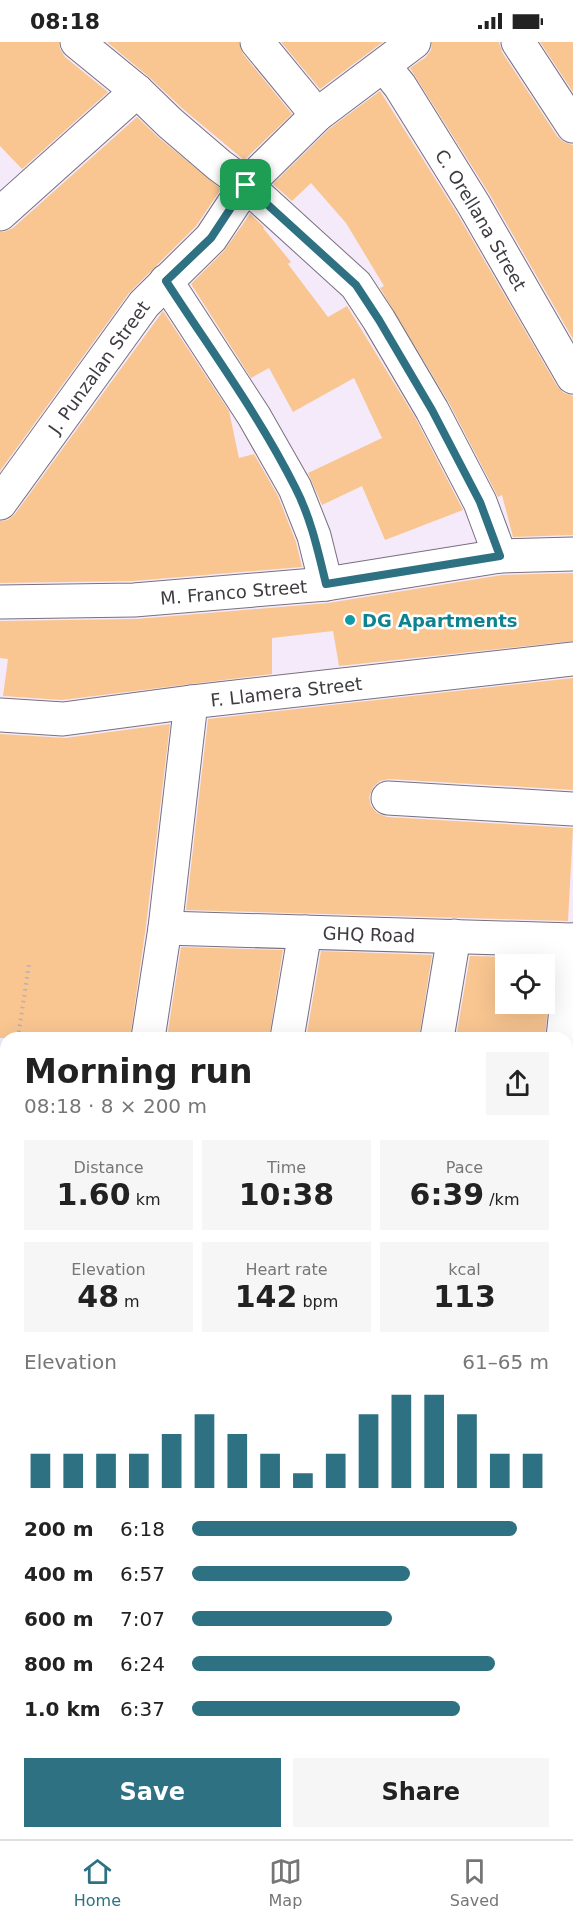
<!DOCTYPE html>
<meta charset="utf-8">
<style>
body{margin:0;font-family:"DejaVu Sans",sans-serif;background:#f6f6f6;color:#222;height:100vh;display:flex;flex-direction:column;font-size:22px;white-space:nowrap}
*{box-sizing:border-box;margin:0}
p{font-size:20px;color:#767676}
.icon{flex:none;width:33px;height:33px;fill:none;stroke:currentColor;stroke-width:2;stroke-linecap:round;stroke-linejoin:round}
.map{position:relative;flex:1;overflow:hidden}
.sheet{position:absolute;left:0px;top:990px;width:573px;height:807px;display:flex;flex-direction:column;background:#fff;border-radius:18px 18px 0 0;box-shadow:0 6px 24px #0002}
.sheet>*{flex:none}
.tools{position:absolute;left:495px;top:912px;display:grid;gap:12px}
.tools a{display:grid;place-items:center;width:60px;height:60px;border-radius:0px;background:#fff;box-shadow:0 6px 24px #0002;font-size:30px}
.pin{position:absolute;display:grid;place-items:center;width:51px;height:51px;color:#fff;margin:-26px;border-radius:12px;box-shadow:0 3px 9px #0006}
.round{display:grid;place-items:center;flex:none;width:63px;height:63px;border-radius:0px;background:#f6f6f6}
.summary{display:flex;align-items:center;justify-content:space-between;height:102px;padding:0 24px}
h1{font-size:33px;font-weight:600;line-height:45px}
.figures{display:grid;grid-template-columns:repeat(3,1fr);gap:9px;height:102px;padding:6px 24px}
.figures div{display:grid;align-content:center;border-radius:0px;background:#f6f6f6;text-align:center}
.figures b{font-size:30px;font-weight:600}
.figures small{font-size:16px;font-weight:400}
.figures p{font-size:16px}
.chart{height:168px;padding:12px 24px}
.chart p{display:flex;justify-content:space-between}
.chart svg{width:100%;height:108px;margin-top:6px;stroke:#2e7182;stroke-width:6}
.action{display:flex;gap:12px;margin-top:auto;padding:12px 24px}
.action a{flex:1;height:69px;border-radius:0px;background:#2e7182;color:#fff;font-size:24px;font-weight:600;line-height:69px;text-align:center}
.action a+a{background:#f6f6f6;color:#222}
ul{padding:0 24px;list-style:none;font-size:20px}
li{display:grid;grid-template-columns:96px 72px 1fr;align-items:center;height:45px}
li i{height:15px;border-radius:8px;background:#2e7182}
.status{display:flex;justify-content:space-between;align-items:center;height:42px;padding:0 30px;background:#fff;direction:ltr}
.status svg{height:16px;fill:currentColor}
.dock{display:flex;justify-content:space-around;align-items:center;height:84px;border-top:2px solid #e0e0e0;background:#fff;font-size:16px;color:#767676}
.dock a{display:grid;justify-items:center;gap:3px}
.dock .selected{color:#2e7182}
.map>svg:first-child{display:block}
.building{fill:#f9c691;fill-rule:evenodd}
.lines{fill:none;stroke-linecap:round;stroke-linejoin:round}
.minor-casing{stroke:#78707e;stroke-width:35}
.tertiary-casing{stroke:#78707e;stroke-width:35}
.path{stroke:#b7afbb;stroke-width:4;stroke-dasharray:1.5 4.5;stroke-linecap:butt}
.minor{stroke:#fff;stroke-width:33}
.tertiary{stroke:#fff;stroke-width:33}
.route-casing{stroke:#fff;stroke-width:12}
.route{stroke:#2e7182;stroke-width:8}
.culture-dot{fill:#0f9aa8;stroke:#fff;stroke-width:2}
.labels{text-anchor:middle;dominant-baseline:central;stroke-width:5;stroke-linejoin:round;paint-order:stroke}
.street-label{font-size:18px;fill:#3f3b41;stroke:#fff}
.culture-label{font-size:18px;font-weight:bold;fill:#0d838f;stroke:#fff;text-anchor:start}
</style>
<div class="status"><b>08:18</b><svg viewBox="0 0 49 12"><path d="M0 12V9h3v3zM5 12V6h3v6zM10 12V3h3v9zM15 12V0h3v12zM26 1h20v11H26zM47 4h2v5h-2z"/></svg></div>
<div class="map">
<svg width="573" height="1797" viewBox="0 0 573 1797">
<rect width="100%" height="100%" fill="#f4eafa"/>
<path class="building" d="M0,0H59L60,7L65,15L108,50L22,127L0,104Z
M107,0H239L243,12L292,72L244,118L183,67L149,35Z
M281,0H383L320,47Z
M432,0H499L502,10L557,94L564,100L573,103V297L490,153L410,26L426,15L431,8Z
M540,0H573V50Z
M380,49L458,173L557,344L564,351L573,354V493L513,495L502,453L498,455L448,359L380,246L384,244L346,181L311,141L292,159L273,142L329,87Z
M137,75L158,95L221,147L196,184L129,251L0,429V190H4L13,186Z
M250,172L264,185L263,186L291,220L288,222L328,275L347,264L416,377L463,468L385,498L362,444L322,463L308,431L382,396L354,336L293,370L269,326L251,336L191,242L224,209Z
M163,269L229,369L239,416L254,412L278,454L296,500L302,525L133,539L0,541V479L8,478L15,472Z
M573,531V599L339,624L333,589L272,596V632L62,658L3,654L8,617L0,616V579L136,577L328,561L502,533Z
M573,636V748L389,737L380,739L373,745L369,755L371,764L377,771L387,775L573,786L568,879L186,868L208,677Z
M170,682L146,884L130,996H0V692L65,696Z
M181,905L283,908L269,996H167Z
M321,909L432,913L419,996H340L307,991Z
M470,914L552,916L545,996H456ZM506,922H544V962H506Z"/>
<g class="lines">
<defs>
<g id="minor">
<path d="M77,0L137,49L170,81L219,123L246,143L356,243L379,278L432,368L480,460L500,514"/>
<path d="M257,0L317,73"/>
<path d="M518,0L573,84"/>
<path id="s1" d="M384,24L400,44L474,163L573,335"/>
<path d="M0,172L137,49"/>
<path d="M166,239L254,374L295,446L314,494L326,542"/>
<path id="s2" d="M0,461L144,262L211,196L246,143L317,73L414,0"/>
<path id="s3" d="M0,560L134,558L326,542L500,514L573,512"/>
<path id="s4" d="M0,673L63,677L191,660L573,617"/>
<path d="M388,756L573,767"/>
<path id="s5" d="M165,886L573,898"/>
<path d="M148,996L165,886L191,660"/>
<path d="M287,996L305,890"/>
<path d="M437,996L454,894"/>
<path d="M563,996L573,898"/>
<path d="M567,1301L573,1302"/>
<path d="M567,1632L573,1633"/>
<path d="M0,1743L6,1713"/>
<path d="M122,1797L123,1791"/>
<path d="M260,1797L262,1791"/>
<path d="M398,1797L399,1791"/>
</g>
<path id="tertiary" d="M0,1428L6,1429
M567,1499L573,1500"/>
</defs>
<use href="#minor" class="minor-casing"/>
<use href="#tertiary" class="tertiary-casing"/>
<path class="path" d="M18,996L29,922
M0,1083L6,1056
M567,1140L573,1141"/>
<use href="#minor" class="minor"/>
<use href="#tertiary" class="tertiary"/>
</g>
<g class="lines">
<defs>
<path id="route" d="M246,143L356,243L379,278L432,368L480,460L500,514L326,542C318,509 311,476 295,445C259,373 210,307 166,239L211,196Z"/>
</defs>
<use href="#route" class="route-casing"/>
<use href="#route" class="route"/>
</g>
<circle class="culture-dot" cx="350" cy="578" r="6"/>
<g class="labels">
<g class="street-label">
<text stroke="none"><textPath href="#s1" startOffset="182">C. Orellana Street</textPath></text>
<text stroke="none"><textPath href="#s2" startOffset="168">J. Punzalan Street</textPath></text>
<text stroke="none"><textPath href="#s3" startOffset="234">M. Franco Street</textPath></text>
<text stroke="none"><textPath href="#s4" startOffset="288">F. Llamera Street</textPath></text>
<text stroke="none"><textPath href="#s5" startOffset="204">GHQ Road</textPath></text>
</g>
<g class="culture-label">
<text x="362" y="578">DG Apartments</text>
</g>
</g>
</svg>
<div class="tools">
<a><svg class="icon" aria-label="locate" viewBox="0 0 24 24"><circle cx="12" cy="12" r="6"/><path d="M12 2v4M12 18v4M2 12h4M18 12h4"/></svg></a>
</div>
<div class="pin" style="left:246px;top:143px;background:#1e9e55"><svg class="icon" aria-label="arrive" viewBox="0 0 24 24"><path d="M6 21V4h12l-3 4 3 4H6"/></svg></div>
<section class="sheet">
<div class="summary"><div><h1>Morning run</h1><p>08:18 · 8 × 200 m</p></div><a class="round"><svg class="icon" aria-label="share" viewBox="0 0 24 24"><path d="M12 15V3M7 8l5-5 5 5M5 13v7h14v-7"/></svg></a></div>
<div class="figures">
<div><p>Distance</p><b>1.60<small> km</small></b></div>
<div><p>Time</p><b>10:38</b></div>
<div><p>Pace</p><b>6:39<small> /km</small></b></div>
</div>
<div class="figures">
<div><p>Elevation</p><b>48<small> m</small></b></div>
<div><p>Heart rate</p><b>142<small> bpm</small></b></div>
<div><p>kcal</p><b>113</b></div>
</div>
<div class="chart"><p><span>Elevation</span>61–65 m</p>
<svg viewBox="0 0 160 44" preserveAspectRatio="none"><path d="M5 44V30M15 44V30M25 44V30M35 44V30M45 44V22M55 44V14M65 44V22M75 44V30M85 44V38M95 44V30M105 44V14M115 44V6M125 44V6M135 44V14M145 44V30M155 44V30"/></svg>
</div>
<ul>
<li><b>200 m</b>6:18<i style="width:91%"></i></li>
<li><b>400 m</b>6:57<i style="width:61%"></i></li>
<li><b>600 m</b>7:07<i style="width:56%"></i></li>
<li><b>800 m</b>6:24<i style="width:85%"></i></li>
<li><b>1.0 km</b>6:37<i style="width:75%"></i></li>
</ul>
<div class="action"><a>Save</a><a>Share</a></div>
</section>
</div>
<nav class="dock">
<a class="selected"><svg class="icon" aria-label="home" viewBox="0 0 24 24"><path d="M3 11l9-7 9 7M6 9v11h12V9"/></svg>Home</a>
<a><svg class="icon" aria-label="map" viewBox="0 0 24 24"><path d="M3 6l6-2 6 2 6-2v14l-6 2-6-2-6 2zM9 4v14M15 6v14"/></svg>Map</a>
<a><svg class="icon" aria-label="saved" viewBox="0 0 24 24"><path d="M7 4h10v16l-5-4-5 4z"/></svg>Saved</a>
</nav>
